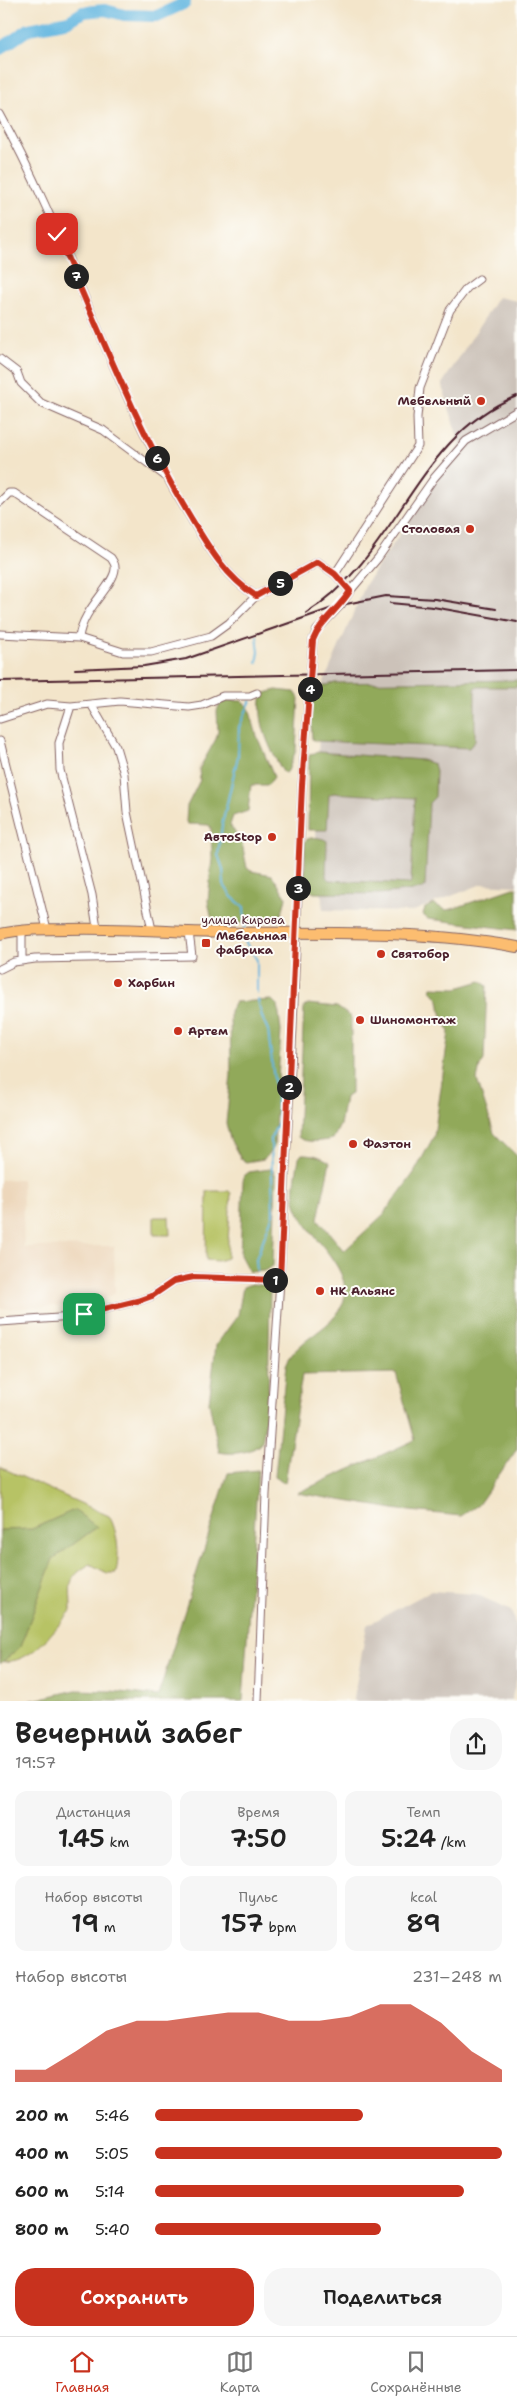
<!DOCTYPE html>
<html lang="ru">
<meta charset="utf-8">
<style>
body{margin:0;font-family:"Shantell Sans",sans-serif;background:#f6f6f6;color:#222;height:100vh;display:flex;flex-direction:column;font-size:19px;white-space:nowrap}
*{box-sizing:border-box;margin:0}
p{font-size:16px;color:#767676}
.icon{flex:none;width:28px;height:28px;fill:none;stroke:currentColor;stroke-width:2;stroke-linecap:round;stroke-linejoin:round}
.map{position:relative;height:1701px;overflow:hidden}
.side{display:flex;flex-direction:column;background:#fff;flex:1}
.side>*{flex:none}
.pin{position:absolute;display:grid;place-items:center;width:42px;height:42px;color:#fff;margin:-21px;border-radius:10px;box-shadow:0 2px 8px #0006}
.km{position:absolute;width:25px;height:25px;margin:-12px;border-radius:50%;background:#222;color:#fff;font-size:14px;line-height:25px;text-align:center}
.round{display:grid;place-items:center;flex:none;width:52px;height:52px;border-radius:20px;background:#f6f6f6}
.head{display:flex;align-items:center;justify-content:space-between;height:85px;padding:0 15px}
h1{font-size:28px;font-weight:600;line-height:38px}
.figures{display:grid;grid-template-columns:repeat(3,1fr);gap:8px;height:85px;padding:5px 15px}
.figures div{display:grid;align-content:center;border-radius:12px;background:#f6f6f6;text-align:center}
.figures b{font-size:25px;font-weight:600}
.figures small{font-size:14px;font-weight:400}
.figures p{font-size:14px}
.chart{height:140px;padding:10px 15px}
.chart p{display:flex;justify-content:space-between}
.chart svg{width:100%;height:90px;margin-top:5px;fill:#c8321e;opacity:.7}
.button{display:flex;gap:10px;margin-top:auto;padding:10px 15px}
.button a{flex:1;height:58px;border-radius:20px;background:#c8321e;color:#fff;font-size:20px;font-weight:600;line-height:58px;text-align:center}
.button a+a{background:#f6f6f6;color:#222}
ul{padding:0 15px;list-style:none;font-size:16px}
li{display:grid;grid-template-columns:80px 60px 1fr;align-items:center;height:38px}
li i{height:12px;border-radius:6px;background:#c8321e}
.tab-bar{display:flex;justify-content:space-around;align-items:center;height:70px;border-top:1px solid #e0e0e0;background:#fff;font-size:14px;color:#767676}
.tab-bar a{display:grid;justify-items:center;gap:2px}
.tab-bar .current{color:#c8321e}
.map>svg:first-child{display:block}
.built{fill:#edd7bb}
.industrial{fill:#ccc2b9}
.green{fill:#b7c365;stroke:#807148}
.forest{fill:#91a95a;stroke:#6e6442}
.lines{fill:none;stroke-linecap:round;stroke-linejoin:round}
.stream{stroke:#65b7e0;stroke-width:2}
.river{stroke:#65b7e0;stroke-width:12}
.minor-casing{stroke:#856463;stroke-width:9}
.primary-casing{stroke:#856463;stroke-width:12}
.minor{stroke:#fff;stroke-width:7}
.primary{stroke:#fcbd6f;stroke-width:10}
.rail{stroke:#4a1f2b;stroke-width:2}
.route-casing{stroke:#fff;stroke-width:10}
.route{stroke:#c8321e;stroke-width:6}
.poi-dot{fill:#c8321e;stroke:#fdfcf7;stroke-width:2}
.labels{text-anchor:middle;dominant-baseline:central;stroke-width:4;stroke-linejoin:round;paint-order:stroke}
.poi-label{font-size:12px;font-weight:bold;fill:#4a1f2b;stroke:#fdfcf7;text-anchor:start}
.street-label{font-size:12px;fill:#4a1f2b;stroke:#fdfcf7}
</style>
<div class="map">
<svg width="517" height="1701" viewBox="0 0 517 1701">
<rect width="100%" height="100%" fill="#fdfcf7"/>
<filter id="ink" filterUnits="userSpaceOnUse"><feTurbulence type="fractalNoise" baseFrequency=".02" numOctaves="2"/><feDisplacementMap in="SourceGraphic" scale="10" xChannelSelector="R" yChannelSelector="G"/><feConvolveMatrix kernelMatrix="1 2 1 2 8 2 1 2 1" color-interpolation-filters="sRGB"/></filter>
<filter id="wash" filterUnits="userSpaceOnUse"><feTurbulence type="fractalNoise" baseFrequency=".0096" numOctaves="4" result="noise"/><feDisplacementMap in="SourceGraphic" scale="20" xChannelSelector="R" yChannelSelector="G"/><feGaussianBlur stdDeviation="1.12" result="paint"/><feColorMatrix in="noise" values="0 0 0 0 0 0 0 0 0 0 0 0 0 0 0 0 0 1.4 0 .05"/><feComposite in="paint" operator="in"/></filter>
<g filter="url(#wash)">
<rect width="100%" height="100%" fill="#f3e5ca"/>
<path class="built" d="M22,1179L24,1247L114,1246L115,1293L94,1304L0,1309V1180Z"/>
<path class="industrial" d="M498,297L517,301V886L482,884L411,912L323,910L316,838L320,691L366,584L460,445L442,384Z
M431,1591L476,1594L511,1611L517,1628V1678L511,1701H353L367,1625Z"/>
<path class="green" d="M207,1191H229L231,1193L227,1258L218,1261L206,1260Z
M154,1217H169L170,1235H154Z
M0,1467L109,1516C118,1530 120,1557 116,1573H107L90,1564C65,1579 71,1584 71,1611C53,1630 31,1666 0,1661Z"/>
<path class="forest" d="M517,680V687H475V741L469,748L316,741L312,739C311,727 309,700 317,691C322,686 329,684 335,683Z
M276,690L295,692L299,698L296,750L288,771L286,773L283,772C270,749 256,722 262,694Z
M227,700L242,701L249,708L257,736L274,777L268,785H251L248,811L233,816L230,825L242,843L247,868L251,871L272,875L286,897L282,914C268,922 223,929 211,916L208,901L212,858L211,828L209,825L188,824L186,822L187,806L200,780L199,769L216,739L218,731L217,711L220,703Z
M319,752L422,760L434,764L436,771L435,797L429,803L425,887L422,889L380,894L314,893L305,887V841C309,836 322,837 327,841L326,877L329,880L410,884L411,881L415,798L333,793L329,795L327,830H308L309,757L310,754Z
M513,888H517V930L428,919L423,915L425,908L433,904L446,910L452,909Z
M481,981L487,986L484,1060L480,1066L477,1080L494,1133L517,1156V1449L478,1505L461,1516L400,1510L297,1493L415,1440L396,1373L302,1375L285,1483L275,1476L286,1365C296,1338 336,1329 344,1300C353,1264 301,1234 295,1200C293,1187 297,1170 299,1158L302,1154C313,1154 320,1156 330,1162L318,1219L344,1251L384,1214L414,1173L434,1136L449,1032L441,1013L439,1000L431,990L432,987L457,988Z
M272,1000L278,1006L281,1031L274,1147L264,1159L246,1162L241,1159L230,1139L226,1123L231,1075L230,1011L235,1002Z
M308,1004L337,1007L351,1017V1094L345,1097L340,1125L333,1139C323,1141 306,1144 298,1137L304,1007Z
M270,1169L274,1171L276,1178L273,1266L264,1271L249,1272L240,1255L243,1181L244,1176L249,1172Z
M251,1284L267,1285L270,1291L268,1408L262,1442C254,1453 232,1455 219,1452L209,1402L216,1345L238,1315L243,1287Z
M258,1470L243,1701H29L76,1690L111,1691L158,1696L228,1473Z
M74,1510L97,1527L53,1559L20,1647L0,1664V1530L32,1529Z"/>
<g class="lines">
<path class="stream" d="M257,636L259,652L257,663
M245,928L244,907L232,897L224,885L223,869L218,855L222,825L238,756L239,727L251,700
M245,936L246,943L257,960V993
M257,1271L256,1259L273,1214L271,1138L279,1121L268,1030L262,1017L258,1000"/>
<path class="river" d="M0,49L29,29L69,21L83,12L105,10L124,15L157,16L185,3V0"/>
</g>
</g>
<g filter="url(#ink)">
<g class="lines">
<defs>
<path id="minor" d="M0,114C71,242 111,387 187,512C206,543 224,576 256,596L318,562L335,574L350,591
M0,359L17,372L21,383L41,403L103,430L165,476
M0,502L9,493H14L111,558C113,561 116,565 115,569C114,586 82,609 79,638
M335,574L418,446L417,417L420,388L450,310L467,288L479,279
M0,634L79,638L123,652H151L211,636L229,623L256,596
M91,704L116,747L124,774L127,812L152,930
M71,706L59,743L60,770L92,895L97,928
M0,719L47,704L71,706L120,701L189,707L202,705L223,696H250L257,693
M0,741L47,929
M22,930V961
M0,969L14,962L35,959L192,956L189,932
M0,1322L73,1317L141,1300L152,1296L174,1281L194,1277L280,1280
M258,1701L266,1494L280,1280L293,1027L302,785L313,640L317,630L341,605L350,591L378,558L434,478L466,441L517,411"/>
<path id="primary" d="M0,934C22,929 45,929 68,929C108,928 148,930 189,932C298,935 408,927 517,947"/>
</defs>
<use href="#minor" class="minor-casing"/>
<use href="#primary" class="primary-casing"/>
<use href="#minor" class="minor"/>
<use href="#primary" class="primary"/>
<path class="rail" d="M390,603L433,607L517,622
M306,613C396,559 416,435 517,396
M75,669L144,666L186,659L341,605L386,596L435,599L496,609
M0,681L517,670"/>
</g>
</g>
<g class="lines" filter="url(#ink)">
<defs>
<path id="route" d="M57,234C99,330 137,429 191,518C209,548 226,577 256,596L318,562L335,574L350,591C339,609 320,621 313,640L302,785L280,1280L194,1277L174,1281L152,1296L141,1300L84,1314"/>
</defs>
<use href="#route" class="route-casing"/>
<use href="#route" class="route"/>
</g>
<g class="poi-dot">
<circle cx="481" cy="401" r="5"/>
<circle cx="470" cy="529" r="5"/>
<circle cx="272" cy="837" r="5"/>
<rect x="201" y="938" width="10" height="10" rx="2.5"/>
<circle cx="381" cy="954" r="5"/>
<circle cx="118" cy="983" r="5"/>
<circle cx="360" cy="1020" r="5"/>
<circle cx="178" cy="1031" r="5"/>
<circle cx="353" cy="1144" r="5"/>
<circle cx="320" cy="1291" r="5"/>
</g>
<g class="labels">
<g class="poi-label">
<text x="471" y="401" text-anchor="end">Мебельный</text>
<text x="460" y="529" text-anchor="end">Столовая</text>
<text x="262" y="837" text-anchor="end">АвтоStop</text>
<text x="216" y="936">Мебельная<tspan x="216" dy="14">фабрика</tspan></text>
<text x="391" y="954">Святобор</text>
<text x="128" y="983">Харбин</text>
<text x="370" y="1020">Шиномонтаж</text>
<text x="188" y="1031">Артем</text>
<text x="363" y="1144">Фаэтон</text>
<text x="330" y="1291">НК Альянс</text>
</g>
<g class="street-label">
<text x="243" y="920">улица Кирова</text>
</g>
</g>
</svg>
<div class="pin" style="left:84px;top:1314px;background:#1e9e55"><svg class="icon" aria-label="arrive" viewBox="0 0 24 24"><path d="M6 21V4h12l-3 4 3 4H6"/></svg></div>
<div class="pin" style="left:57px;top:234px;background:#d93025"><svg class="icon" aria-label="check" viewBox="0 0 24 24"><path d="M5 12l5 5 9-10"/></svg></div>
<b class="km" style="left:275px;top:1280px">1</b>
<b class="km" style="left:289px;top:1087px">2</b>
<b class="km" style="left:298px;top:888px">3</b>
<b class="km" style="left:310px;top:689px">4</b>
<b class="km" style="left:280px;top:583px">5</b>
<b class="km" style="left:157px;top:458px">6</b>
<b class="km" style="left:76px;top:276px">7</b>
</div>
<section class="side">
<div class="head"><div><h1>Вечерний забег</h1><p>19:57</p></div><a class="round"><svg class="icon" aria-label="share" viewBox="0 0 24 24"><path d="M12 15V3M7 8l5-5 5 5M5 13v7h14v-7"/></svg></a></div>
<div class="figures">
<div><p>Дистанция</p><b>1.45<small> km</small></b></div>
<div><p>Время</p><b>7:50</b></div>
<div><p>Темп</p><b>5:24<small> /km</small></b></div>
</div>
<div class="figures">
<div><p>Набор высоты</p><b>19<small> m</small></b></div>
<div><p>Пульс</p><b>157<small> bpm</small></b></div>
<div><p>kcal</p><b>89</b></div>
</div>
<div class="chart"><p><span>Набор высоты</span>231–248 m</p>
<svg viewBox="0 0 160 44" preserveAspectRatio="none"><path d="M0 44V38L10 38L20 29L30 19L40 14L50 14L60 12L70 10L80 10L90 14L100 14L110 12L120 6L130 6L140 15L150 29L160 38V44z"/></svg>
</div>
<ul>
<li><b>200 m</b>5:46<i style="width:60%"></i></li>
<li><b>400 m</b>5:05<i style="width:100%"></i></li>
<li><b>600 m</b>5:14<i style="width:89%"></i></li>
<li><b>800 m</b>5:40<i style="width:65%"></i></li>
</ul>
<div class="button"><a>Сохранить</a><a>Поделиться</a></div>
</section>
<nav class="tab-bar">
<a class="current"><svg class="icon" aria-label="home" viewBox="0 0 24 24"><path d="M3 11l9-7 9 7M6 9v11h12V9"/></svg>Главная</a>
<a><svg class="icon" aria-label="map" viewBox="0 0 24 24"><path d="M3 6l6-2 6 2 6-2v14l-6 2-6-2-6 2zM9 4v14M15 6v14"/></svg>Карта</a>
<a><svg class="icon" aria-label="saved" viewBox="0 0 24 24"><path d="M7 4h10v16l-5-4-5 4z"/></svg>Сохранённые</a>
</nav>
